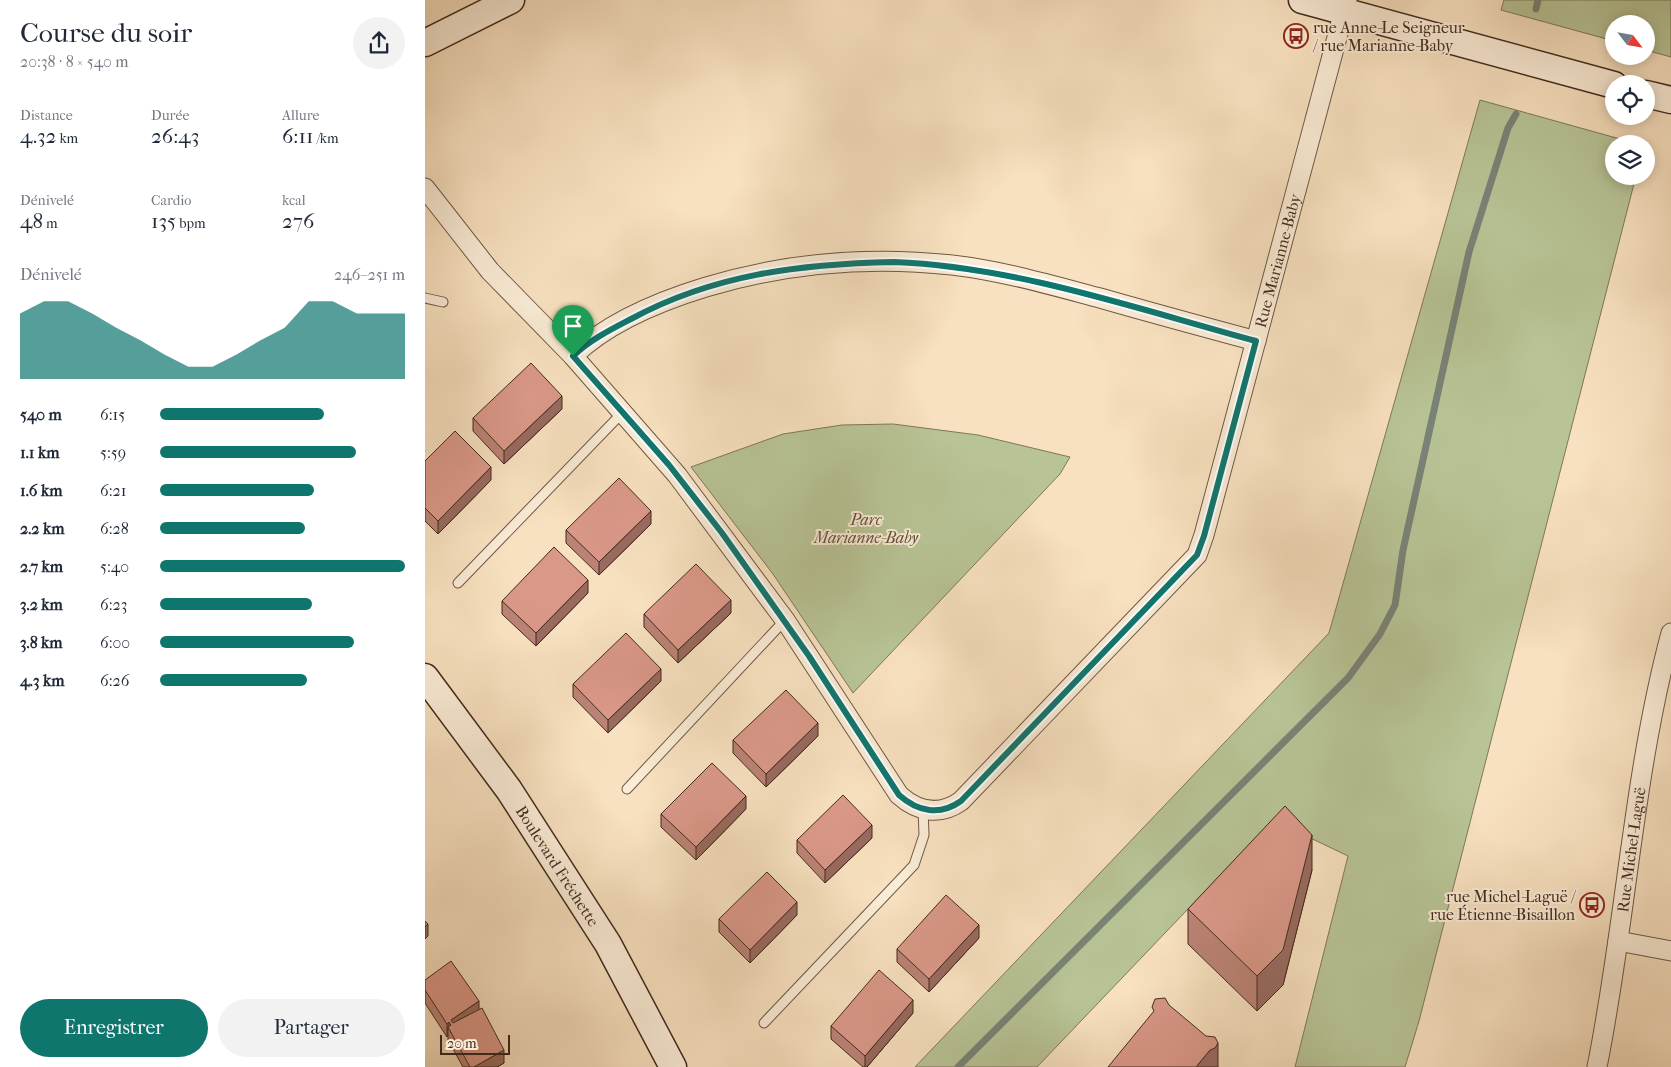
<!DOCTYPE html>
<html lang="fr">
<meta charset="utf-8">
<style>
body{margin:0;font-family:"IM FELL French Canon",serif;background:#f2f2f3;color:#1f2937;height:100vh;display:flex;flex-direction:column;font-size:19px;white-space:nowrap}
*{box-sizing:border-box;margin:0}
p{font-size:16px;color:#747a83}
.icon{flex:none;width:28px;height:28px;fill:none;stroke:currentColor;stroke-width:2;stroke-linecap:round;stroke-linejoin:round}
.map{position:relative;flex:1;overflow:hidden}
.drawer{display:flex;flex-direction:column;background:#fff;width:425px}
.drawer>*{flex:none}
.needle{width:32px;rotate:121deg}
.tools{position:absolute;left:1180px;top:15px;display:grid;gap:10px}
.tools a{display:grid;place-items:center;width:50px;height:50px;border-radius:50%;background:#fff;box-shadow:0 2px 12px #0003;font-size:25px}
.scale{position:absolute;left:15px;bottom:12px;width:70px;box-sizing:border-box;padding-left:5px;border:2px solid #432a1d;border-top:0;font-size:14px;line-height:18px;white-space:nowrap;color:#432a1d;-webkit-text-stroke:4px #faecd6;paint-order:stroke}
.pin{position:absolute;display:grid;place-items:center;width:42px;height:42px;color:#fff;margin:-51px -21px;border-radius:50% 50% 50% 0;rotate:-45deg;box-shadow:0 0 5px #0007}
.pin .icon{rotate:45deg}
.round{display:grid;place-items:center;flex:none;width:52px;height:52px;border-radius:26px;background:#f2f2f3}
.head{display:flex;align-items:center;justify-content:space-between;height:85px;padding:0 20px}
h1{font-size:28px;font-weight:600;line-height:38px}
.stats{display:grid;grid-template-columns:repeat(3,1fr);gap:8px;height:85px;padding:5px 20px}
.stats div{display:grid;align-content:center}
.stats b{font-size:21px;font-weight:600}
.stats small{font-size:14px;font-weight:400}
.stats p{font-size:14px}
.chart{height:140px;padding:10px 20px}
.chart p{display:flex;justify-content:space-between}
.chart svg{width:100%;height:90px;margin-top:5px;fill:#0f766e;opacity:.7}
.button{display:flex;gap:10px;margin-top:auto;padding:10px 20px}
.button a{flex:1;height:58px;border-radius:30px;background:#0f766e;color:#fff;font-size:20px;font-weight:600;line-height:58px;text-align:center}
.button a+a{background:#f2f2f3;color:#1f2937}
ul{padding:0 20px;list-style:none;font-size:16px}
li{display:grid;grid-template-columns:80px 60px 1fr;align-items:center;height:38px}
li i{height:12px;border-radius:6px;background:#0f766e}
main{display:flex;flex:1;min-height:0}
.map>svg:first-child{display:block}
.green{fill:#b8c496;stroke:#7e775a}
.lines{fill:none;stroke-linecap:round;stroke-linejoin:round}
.stream{stroke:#798377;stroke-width:7}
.lane-casing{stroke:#705846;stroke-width:11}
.street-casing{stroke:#705846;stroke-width:21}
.secondary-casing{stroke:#432a1d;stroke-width:29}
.lane{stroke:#faecd6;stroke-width:9}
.street{stroke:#faecd6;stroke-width:19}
.secondary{stroke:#faecd6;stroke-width:26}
.wall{fill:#bb8376;stroke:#432a1d}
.shaded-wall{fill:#996a60;stroke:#432a1d}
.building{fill:#da9889;stroke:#432a1d}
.route-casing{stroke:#fff;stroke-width:10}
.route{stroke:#0f766e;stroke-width:6}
.labels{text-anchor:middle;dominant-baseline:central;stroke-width:4;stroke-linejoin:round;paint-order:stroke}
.poi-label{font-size:16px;fill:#432a1d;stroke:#faecd6;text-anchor:start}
.street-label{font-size:16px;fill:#432a1d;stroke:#faecd6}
.park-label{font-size:16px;font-style:italic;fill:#60503b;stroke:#faecd6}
</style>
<main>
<section class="drawer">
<div class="head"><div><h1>Course du soir</h1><p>20:38 · 8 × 540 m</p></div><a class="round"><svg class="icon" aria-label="share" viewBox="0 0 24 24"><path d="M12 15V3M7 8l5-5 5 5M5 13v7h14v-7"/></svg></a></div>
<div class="stats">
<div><p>Distance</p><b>4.32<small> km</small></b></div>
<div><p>Durée</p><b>26:43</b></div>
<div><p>Allure</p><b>6:11<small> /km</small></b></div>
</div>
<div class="stats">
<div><p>Dénivelé</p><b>48<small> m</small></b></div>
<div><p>Cardio</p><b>135<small> bpm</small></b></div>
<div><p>kcal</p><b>276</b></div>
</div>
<div class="chart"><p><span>Dénivelé</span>246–251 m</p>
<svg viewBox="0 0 160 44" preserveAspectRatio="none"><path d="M0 44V12L10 6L20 6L30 12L40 19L50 25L60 32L70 38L80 38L90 32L100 25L110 19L120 6L130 6L140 12L150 12L160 12V44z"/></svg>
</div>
<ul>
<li><b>540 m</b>6:15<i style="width:67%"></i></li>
<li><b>1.1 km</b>5:59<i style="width:80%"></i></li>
<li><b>1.6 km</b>6:21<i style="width:63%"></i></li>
<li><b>2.2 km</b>6:28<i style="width:59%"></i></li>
<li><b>2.7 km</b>5:40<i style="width:100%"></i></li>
<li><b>3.2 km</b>6:23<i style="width:62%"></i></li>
<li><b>3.8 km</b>6:00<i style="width:79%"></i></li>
<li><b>4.3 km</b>6:26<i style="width:60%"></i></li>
</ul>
<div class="button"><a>Enregistrer</a><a>Partager</a></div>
</section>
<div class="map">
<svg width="1246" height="1067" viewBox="0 0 1246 1067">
<rect width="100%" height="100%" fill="#f8e1c0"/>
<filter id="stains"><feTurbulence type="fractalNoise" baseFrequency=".004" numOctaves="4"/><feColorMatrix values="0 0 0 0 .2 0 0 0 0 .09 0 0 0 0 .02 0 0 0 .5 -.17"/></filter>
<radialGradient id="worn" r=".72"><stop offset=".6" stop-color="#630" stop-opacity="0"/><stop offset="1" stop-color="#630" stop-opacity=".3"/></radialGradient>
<path class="green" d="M1079,0H1246V57L1221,50V24H1189V41L1076,10Z
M1055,100L1213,144H1189V176H1211L994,1021L980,1067H870L923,856L848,820L612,1067H490L904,633Z
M468,424L553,435L645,457L635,474L428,693L348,574L266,467L358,434L417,425Z"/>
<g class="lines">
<path class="stream" d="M1111,9L1113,0
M533,1067L923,678L955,634L970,605L978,550L1044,252L1083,128L1091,114"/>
<defs>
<path id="lane" d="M0,298L18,302
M33,583L198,412
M202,789L360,620
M339,1023L489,865L499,835L498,809"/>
<g id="street">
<path id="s1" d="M0,188L65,271L148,356L252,475L360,620L474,795C493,812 515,816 536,801L772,555L779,535L922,0"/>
<path d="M148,356C183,322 235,301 281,287C361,263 445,256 527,265C578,271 626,285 675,298C727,313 779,327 831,341"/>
<path d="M1193,941L1246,951"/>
<path id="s2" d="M1172,1067C1201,923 1208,775 1246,633"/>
</g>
<g id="secondary">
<path d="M877,0L1189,85"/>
<path d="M0,43L86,0"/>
<path d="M1221,94L1246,100"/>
<path id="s3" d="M0,677L84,790L183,944L248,1067"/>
</g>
</defs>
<use href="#lane" class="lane-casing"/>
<use href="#street" class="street-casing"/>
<use href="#secondary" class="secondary-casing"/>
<use href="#lane" class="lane"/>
<use href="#street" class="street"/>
<use href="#secondary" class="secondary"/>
</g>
<path class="wall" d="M137,409L79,464L48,431V418Z
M0,461L66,480L13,534L0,521Z
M226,524L174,575L141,543V530Z
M163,593L111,646L77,614V601Z
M306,613L253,663L219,627V614Z
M236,681L183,733L148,697V684Z
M393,736L341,787L308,753V740Z
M321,809L271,860L236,827V814Z
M447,838L400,883L372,853V840Z
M887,870L858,985L832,1011L763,944V909Z
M372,915L325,963L294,932V919Z
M554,938L504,992L472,962V949Z
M0,980L54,1010L79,1063L72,1067H38L23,1040V1036L22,1037L0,1003Z
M488,1013L442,1067H438L406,1039V1026Z"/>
<path class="shaded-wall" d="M137,396V409L79,464V451Z
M66,467V480L13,534V521Z
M226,511V524L174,575V562Z
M163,580V593L111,646V633Z
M306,600V613L253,663V650Z
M236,669V681L183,733V720Z
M393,723V736L341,787V774Z
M321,796V809L271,860V847Z
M447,825V838L400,883V870Z
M887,835V870L858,985L832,1011V976Z
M372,902V915L325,963V950Z
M3,924V936L0,939V927Z
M554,925V938L504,992V979Z
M488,1000V1013L442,1067H440V1056Z
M54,1001V1014L26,1033V1020Z
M24,1022V1029L23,1027V1036L22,1037V1024Z
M793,1043V1067H771L785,1050Z
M79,1050V1063L72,1067H49Z"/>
<path class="building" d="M106,363L137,396L79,451L48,418Z
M30,431L66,467L13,521L0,508V461Z
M194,478L226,511L174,562L141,530Z
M129,547L163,580L111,633L77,601Z
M271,564L306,600L253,650L219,614Z
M201,633L236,669L183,720L148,684Z
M361,690L393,723L341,774L308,740Z
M287,763L321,796L271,847L236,814Z
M418,795L447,825L400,870L372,840Z
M860,806L887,835L858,950L832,976L763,909Z
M342,872L372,902L325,950L294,919Z
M521,895L554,925L504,979L472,949Z
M0,921L3,924L0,927Z
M26,961L54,1001L26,1020L28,1023L57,1008L79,1050L49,1067H45L23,1027L26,1025L24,1022L22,1024L0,990V980Z
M454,970L488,1000L440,1056L406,1026Z
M740,998L744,1005L781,1036L790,1037L793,1043L790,1048L785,1050L771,1067H683L729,1011L727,1007L730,999Z"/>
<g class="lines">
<defs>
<path id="route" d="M469,262C593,267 712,309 831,341L779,536L772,555L536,801C515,816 493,812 474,795L384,656L297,533L244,465L148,356C165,340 185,330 206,319C289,274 376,264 469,262Z"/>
</defs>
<use href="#route" class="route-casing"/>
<use href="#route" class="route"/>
</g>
<defs>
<symbol id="bus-ring" viewBox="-11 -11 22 22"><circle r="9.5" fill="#faecd6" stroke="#8f2418" stroke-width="1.5"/><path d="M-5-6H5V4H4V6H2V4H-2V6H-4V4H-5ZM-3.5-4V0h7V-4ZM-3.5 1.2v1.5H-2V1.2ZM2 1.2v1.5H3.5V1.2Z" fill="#8f2418"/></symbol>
</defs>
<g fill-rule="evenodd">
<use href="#bus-ring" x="857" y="22" width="28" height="28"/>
<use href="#bus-ring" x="1153" y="891" width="28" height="28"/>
</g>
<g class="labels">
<g class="poi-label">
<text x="888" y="27">rue Anne-Le Seigneur<tspan x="888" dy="18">/ rue Marianne-Baby</tspan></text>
<text x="1150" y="896" text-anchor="end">rue Michel-Laguë /<tspan x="1150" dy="18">rue Étienne-Bisaillon</tspan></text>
</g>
<g class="street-label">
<text stroke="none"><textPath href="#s1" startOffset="1486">Rue Marianne-Baby</textPath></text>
<text stroke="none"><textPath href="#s2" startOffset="220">Rue Michel-Laguë</textPath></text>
<text stroke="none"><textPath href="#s3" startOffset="231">Boulevard Fréchette</textPath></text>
</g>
<g class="park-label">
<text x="441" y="519">Parc<tspan x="441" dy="18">Marianne-Baby</tspan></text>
</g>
</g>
<rect width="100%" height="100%" filter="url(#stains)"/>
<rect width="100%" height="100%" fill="url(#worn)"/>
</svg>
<div class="tools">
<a><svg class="needle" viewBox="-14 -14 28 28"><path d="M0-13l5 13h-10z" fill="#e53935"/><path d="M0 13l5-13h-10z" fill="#747a83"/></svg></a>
<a><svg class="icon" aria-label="locate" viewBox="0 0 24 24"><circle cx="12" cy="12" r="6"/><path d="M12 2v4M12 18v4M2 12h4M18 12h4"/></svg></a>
<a><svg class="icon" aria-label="layers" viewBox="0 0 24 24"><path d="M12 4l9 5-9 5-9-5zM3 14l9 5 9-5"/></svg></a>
</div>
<div class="scale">20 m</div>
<div class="pin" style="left:148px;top:356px;background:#1e9e55"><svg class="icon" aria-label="arrive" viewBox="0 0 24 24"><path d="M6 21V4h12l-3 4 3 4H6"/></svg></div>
</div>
</main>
